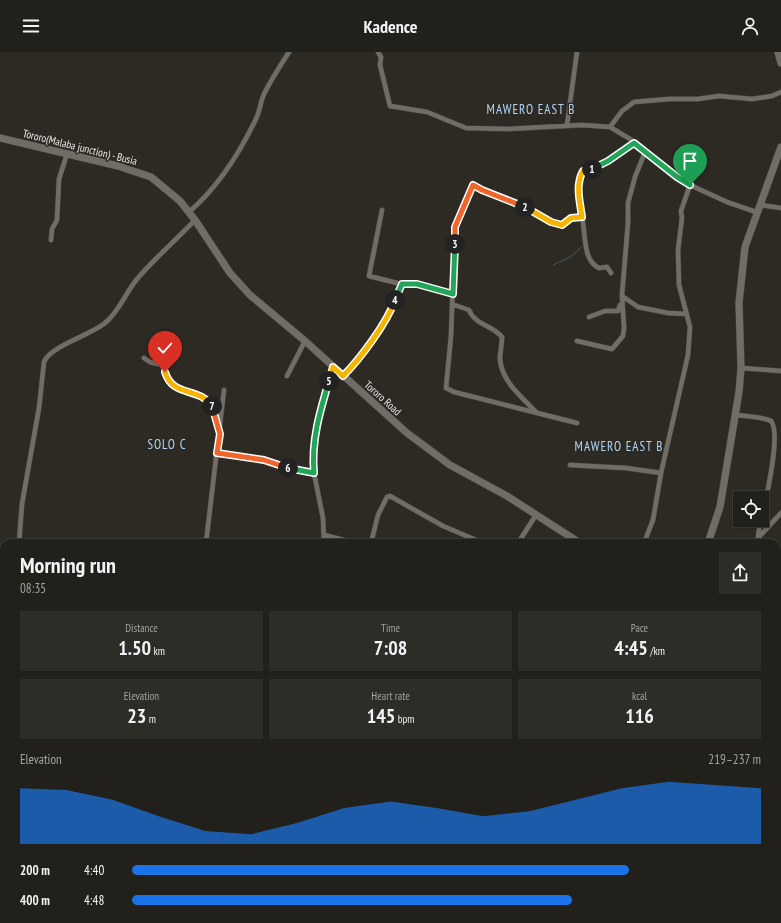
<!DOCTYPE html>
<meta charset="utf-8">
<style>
body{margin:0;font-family:"PT Sans Narrow",sans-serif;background:#2d2d27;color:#f1f3f6;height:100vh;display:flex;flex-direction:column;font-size:15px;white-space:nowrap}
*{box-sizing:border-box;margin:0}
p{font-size:13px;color:#a2a3a2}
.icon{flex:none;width:22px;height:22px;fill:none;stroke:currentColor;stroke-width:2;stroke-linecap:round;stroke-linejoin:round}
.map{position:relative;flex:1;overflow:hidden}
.drawer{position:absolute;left:0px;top:487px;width:781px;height:384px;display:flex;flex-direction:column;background:#21201a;border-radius:12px 12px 0 0;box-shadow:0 1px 3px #0004,0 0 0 1px #3e3e39}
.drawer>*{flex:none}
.tools{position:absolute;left:733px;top:439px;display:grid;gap:8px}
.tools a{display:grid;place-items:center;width:36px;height:36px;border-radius:0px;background:#21201a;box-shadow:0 1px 3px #0004,0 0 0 1px #3e3e39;font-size:20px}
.pin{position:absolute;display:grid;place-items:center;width:34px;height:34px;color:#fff;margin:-41px -17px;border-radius:50% 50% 50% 0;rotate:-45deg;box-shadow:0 0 4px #0007}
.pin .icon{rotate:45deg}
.km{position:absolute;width:20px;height:20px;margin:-10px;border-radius:50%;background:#222;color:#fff;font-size:11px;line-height:20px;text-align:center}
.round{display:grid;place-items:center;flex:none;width:42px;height:42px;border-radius:0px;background:#2d2d27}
.summary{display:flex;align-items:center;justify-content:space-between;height:68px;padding:0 20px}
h1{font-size:22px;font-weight:600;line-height:30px}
.stats{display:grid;grid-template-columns:repeat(3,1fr);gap:6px;height:68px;padding:4px 20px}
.stats div{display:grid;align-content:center;border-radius:0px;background:#2d2d27;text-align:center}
.stats b{font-size:20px;font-weight:600}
.stats small{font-size:11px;font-weight:400}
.stats p{font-size:11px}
.chart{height:112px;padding:8px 20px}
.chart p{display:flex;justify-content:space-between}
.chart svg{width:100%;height:72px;margin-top:4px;fill:#1a73e8;opacity:.7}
ul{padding:0 20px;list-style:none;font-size:13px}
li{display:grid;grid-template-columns:64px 48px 1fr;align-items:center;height:30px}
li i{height:10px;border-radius:5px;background:#1a73e8}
header{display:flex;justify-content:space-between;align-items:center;height:52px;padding:0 20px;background:#21201a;font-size:18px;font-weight:600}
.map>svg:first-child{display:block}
.green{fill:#2a4c1c}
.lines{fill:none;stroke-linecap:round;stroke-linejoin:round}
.stream{stroke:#47585a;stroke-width:1}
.street-casing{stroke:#484640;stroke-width:5.5}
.secondary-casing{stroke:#484640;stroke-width:8}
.street{stroke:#706d66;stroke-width:4.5}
.secondary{stroke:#706d66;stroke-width:7}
.split-1-casing{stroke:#fff;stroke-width:8}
.split-2-casing{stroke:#fff;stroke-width:8}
.split-3-casing{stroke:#fff;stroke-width:8}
.split-4-casing{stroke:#fff;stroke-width:8}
.split-5-casing{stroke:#fff;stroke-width:8}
.split-6-casing{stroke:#fff;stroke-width:8}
.split-7-casing{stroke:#fff;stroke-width:8}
.split-8-casing{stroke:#fff;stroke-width:8}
.split-1{stroke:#22a559;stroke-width:5}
.split-2{stroke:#f5b400;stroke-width:5}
.split-3{stroke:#f0652b;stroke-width:5}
.split-4{stroke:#22a559;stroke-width:5}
.split-5{stroke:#f5b400;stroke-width:5}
.split-6{stroke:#22a559;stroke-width:5}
.split-7{stroke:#f0652b;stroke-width:5}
.split-8{stroke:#f5b400;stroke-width:5}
.labels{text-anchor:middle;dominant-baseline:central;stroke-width:3;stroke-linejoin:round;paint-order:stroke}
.street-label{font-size:11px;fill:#eceae6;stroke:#2c2a23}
.quarter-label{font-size:13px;letter-spacing:1px;fill:#b0d5f5;stroke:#2c2a23}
</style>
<header><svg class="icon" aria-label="menu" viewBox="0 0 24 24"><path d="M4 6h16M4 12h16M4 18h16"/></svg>Kadence<svg class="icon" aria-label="person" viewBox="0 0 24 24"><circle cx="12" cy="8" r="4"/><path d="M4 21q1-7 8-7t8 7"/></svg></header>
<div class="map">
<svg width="781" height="871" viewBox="0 0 781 871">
<rect width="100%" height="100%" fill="#2c2a23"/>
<path class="green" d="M652,867H692L693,871H651Z"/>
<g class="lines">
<path class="stream" d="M553,213L570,205L582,195
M777,740L781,734
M619,871L624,867"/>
<defs>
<path id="street" d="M378,0L381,5L380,13L390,54L427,60L466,76L507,77L582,73L610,75L630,87L677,125L690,133L727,150L756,160
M567,73L577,0
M610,75L622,59L634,50L669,47H698L719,44L752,47L772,44L781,40
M760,153L781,156
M382,158L369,224L401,232
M189,160C217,136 239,102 255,69C260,60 260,51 264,42C271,28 280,14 289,0
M582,165C586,181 582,208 599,216L607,215L611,221
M51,188L52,177L57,168L59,127L67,102
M622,244L638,255L668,261L687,262
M452,252L469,258C475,273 492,273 502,285C502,293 500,300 500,307C502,330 521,344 536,360
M589,265L605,259H618L620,253
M577,289L612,297L623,284L624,276L622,243L628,171V151L635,125L645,100
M144,306L150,310L162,313C165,321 167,330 174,335C178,339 186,339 191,340C211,344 215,362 219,378
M741,316L781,319
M287,324L305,289
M343,324C360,306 383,275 394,253C397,246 398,239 401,232L417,231L453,242
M735,363C744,364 764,365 771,369C781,381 767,444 762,462
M577,371L454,340L446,336L451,284L455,175L473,133C487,142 504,145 519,152C534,159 547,168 562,173L571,166L582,165L578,138L583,119L596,116L608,109L635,91
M217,401L264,408L296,418L314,421
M570,413L626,416L661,421
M324,483L355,491
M758,486L760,468
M19,491L22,452L39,356L44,310C50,294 91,283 105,271C119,260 126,240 137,227C155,206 176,188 195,168
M206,491L224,338
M324,491L323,466L314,421L313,400L318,367L333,315
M371,491L378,463L387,445L390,444L443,474L483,491
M518,491L536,463
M644,491L653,468L661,421L688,303L690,275L679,233L678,198L682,166L681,159L690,133
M757,491L758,486L781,461
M777,520L781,522
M0,647L4,644
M0,690L3,692L4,713
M777,712L781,715
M777,720L781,719
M0,838L4,837
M777,863L781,857
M24,867V871
M149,867L150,871
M61,871L62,867
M241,871L242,867
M284,871L330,868L362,871
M376,871L382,867
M696,871L699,867
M771,871L774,867"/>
<path id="secondary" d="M778,0L781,11
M0,86L118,114L151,125L180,149L195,168L230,221L250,243L305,289L407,381L450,413L507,444L580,491
M708,491L720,455L739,340L741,316L739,251L745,195L781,95
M0,554L4,555
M777,624L781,627"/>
</defs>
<use href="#street" class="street-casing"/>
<use href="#secondary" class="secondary-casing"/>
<use href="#street" class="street"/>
<use href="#secondary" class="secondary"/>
</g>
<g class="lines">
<defs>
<path id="split-1" d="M592,117L608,109L634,91L677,125L690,133"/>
<path id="split-2" d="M525,155L551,170L562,173L571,166L582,165C580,150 575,133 583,119L592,117"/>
<path id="split-3" d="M455,192V175L473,133L482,138L525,155"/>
<path id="split-4" d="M395,248L402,232H417L453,242L455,192"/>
<path id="split-5" d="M329,329L333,315L343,324C360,307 387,271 395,248"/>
<path id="split-6" d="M288,416L314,421C311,389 320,359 329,329"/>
<path id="split-7" d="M212,354L220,382L217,401L264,408L288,416"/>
<path id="split-8" d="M165,320C173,346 198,334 212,354"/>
</defs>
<use href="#split-1" class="split-1-casing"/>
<use href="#split-2" class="split-2-casing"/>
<use href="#split-3" class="split-3-casing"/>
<use href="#split-4" class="split-4-casing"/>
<use href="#split-5" class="split-5-casing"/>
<use href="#split-6" class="split-6-casing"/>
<use href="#split-7" class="split-7-casing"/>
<use href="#split-8" class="split-8-casing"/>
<use href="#split-1" class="split-1"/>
<use href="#split-2" class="split-2"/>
<use href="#split-3" class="split-3"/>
<use href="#split-4" class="split-4"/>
<use href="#split-5" class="split-5"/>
<use href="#split-6" class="split-6"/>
<use href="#split-7" class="split-7"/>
<use href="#split-8" class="split-8"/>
</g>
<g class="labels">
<g class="street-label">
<text transform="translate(80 95) rotate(14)">Tororo(Malaba junction) - Busia</text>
<text transform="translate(383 346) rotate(42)">Tororo Road</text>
</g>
<g class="quarter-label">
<text x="531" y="57">MAWERO EAST B</text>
<text x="167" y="392">SOLO C</text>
<text x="619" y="394">MAWERO EAST B</text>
</g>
</g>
</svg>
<div class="tools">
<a><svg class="icon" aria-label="locate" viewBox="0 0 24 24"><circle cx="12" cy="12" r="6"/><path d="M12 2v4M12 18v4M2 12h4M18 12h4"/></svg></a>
</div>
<div class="pin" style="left:690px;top:133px;background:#1e9e55"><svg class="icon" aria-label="arrive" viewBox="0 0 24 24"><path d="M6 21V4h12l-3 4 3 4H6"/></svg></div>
<div class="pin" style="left:165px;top:320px;background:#d93025"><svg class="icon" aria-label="check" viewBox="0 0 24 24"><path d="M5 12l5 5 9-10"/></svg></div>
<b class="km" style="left:592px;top:117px">1</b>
<b class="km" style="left:525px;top:155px">2</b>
<b class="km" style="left:455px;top:192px">3</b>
<b class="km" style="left:395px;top:248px">4</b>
<b class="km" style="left:329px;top:329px">5</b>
<b class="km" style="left:288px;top:416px">6</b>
<b class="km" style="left:212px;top:354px">7</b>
<section class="drawer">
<div class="summary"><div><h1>Morning run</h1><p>08:35</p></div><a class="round"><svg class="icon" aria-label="share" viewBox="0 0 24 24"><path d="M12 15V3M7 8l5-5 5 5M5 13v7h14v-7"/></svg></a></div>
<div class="stats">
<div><p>Distance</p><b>1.50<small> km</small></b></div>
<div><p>Time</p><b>7:08</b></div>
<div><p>Pace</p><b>4:45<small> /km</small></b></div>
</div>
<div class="stats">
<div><p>Elevation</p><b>23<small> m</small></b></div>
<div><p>Heart rate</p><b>145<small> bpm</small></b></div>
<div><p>kcal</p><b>116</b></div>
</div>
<div class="chart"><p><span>Elevation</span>219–237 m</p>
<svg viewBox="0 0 160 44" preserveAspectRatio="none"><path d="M0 44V10L10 11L20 17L30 27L40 36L50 38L60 31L70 22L80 18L90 22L100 27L110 24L120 17L130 10L140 6L150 8L160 10V44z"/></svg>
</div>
<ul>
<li><b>200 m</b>4:40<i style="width:79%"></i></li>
<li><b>400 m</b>4:48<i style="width:70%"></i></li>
</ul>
</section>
</div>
